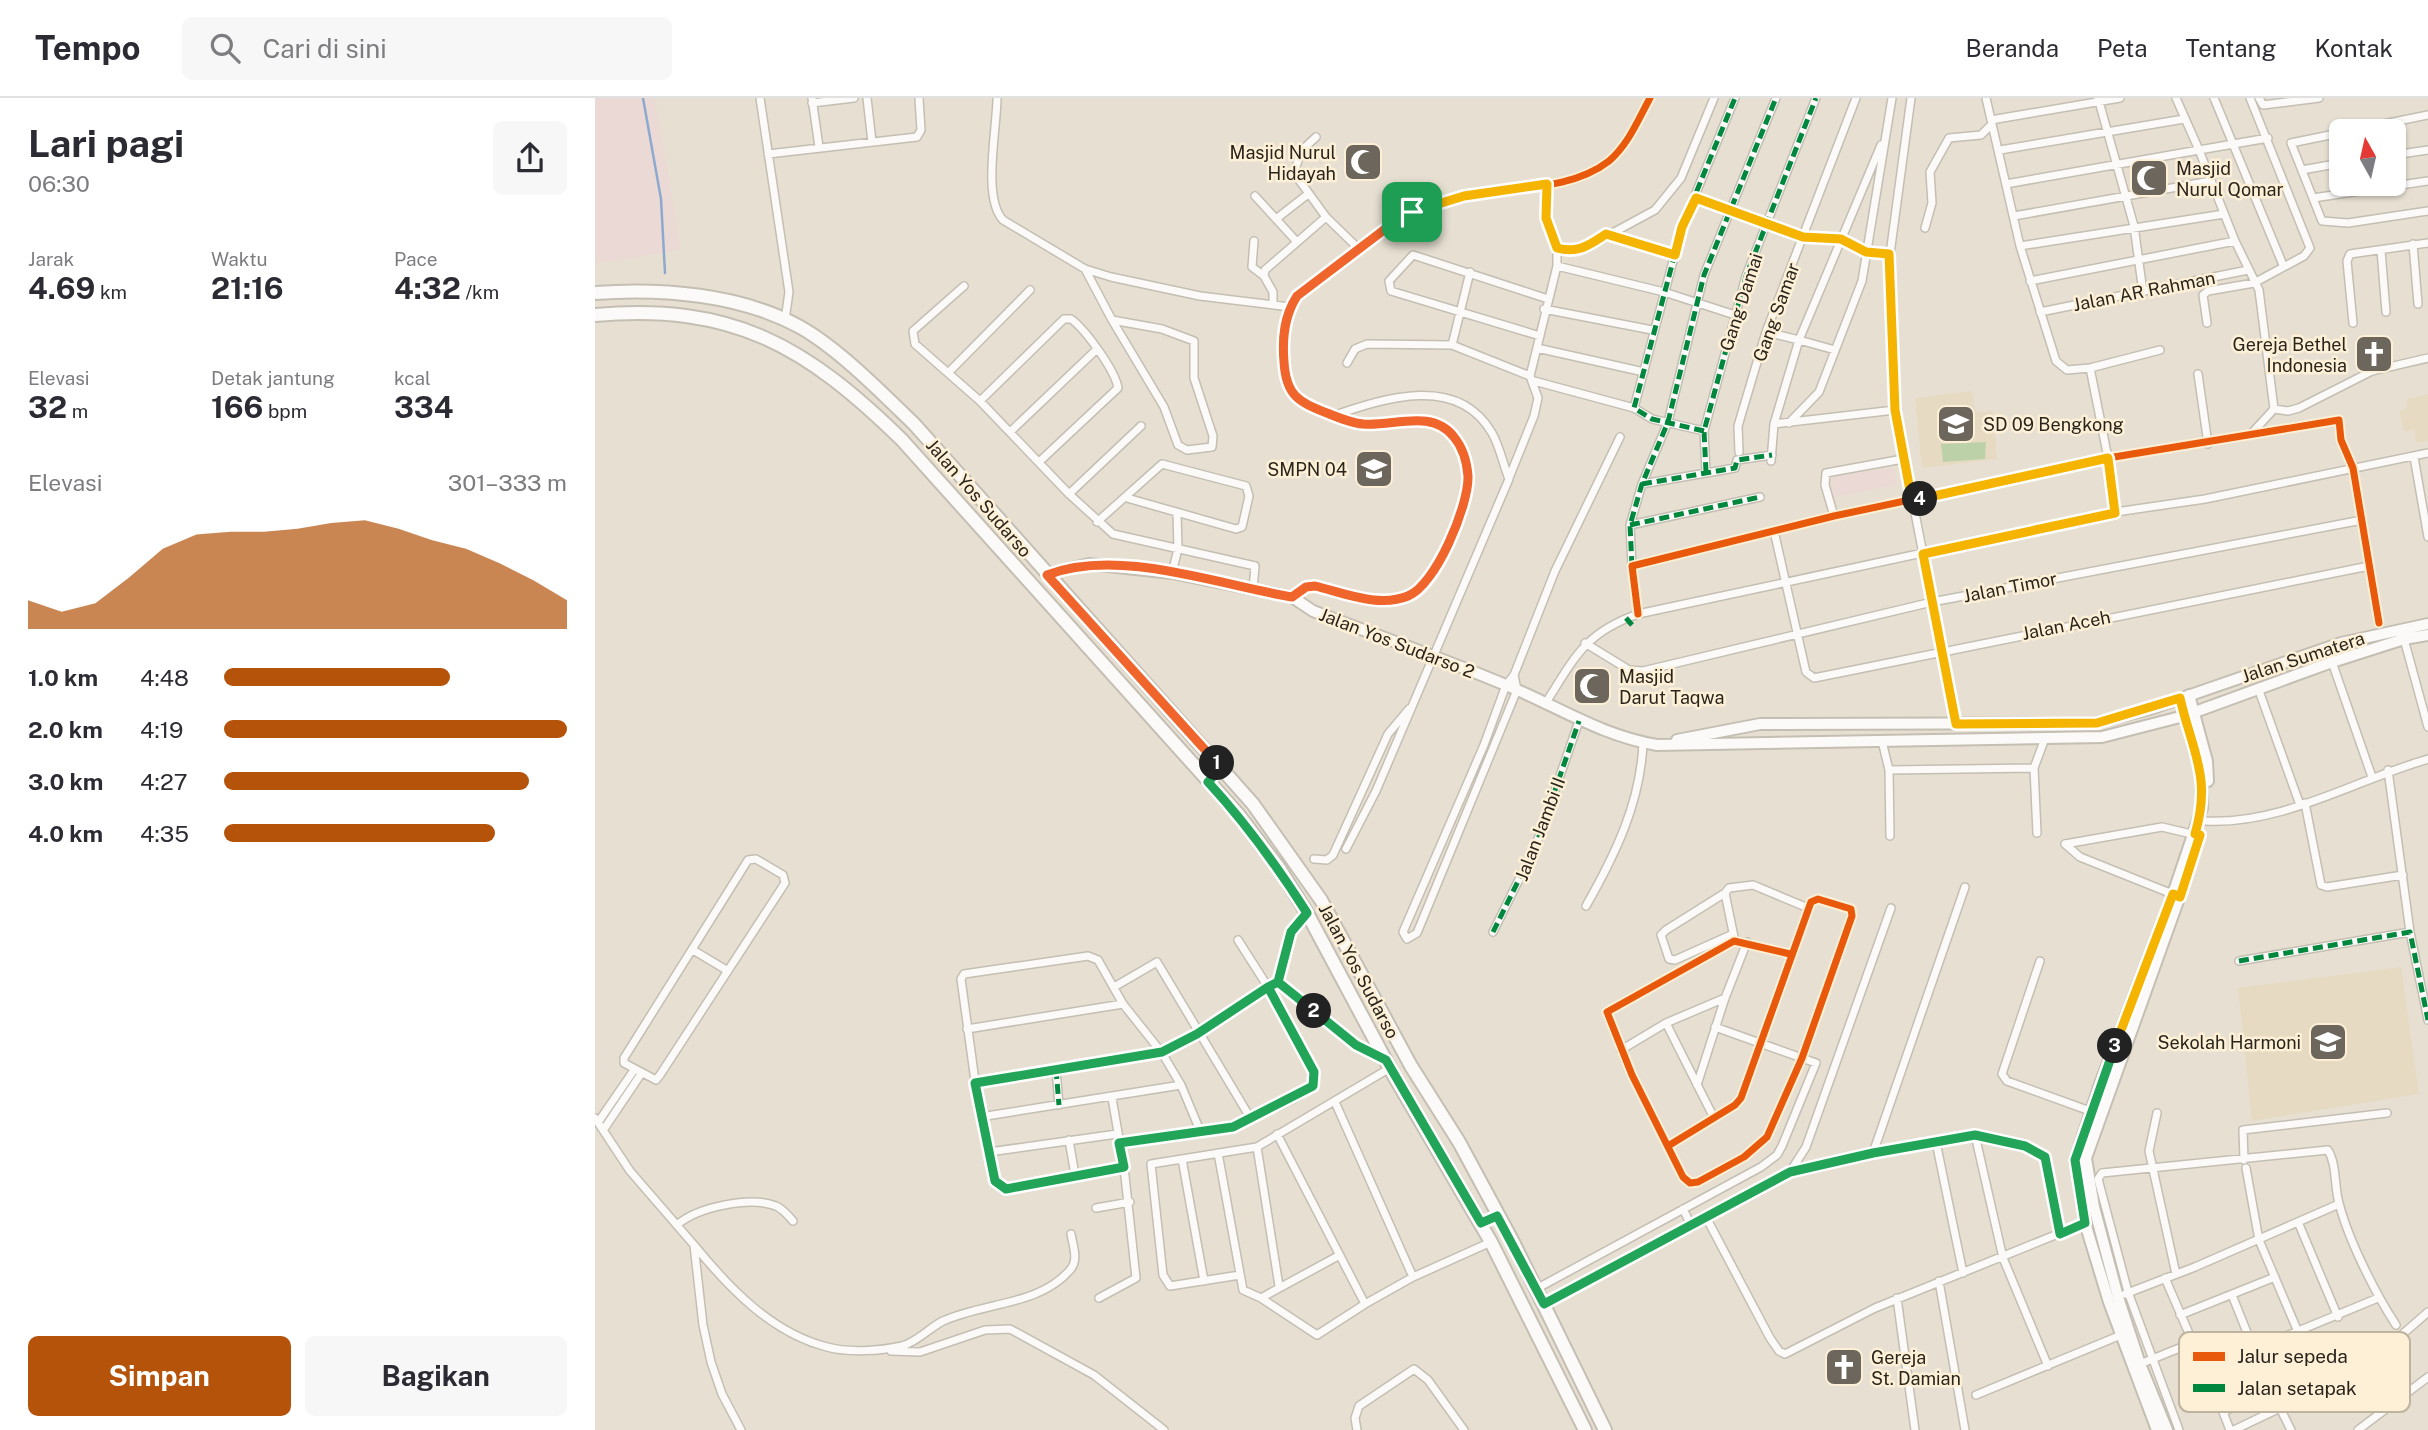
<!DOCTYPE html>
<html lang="id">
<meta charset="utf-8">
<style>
body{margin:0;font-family:"Public Sans",sans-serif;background:#f7f7f7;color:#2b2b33;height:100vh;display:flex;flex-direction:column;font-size:26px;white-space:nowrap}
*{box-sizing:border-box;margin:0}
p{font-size:23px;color:#7c7c81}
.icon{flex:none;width:38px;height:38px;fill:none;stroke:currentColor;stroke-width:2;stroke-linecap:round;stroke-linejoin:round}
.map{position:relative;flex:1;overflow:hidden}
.sheet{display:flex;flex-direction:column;background:#fff;width:595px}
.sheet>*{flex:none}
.needle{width:46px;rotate:352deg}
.controls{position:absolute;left:1734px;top:21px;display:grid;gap:14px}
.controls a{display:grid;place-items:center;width:77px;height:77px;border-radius:10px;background:#fff;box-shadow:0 2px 5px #0004;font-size:35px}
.pin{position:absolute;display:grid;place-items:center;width:60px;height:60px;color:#fff;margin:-30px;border-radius:14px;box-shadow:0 4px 10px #0006}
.km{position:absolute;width:35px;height:35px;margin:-18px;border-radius:50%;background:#222;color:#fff;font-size:19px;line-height:35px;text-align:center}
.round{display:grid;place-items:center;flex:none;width:74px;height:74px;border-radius:10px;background:#f7f7f7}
.head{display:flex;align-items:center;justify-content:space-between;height:119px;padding:0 28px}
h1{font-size:38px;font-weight:700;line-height:52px}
.stats{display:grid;grid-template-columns:repeat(3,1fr);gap:10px;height:119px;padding:7px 28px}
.stats div{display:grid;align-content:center}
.stats b{font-size:30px;font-weight:700}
.stats small{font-size:19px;font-weight:400}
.stats p{font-size:19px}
.chart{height:196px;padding:14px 28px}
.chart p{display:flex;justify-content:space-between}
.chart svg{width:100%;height:126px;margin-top:7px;fill:#b45309;opacity:.7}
.primary-button{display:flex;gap:14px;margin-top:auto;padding:14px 28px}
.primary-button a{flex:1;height:80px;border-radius:10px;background:#b45309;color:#fff;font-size:28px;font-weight:700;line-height:80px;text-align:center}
.primary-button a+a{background:#f7f7f7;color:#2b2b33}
ul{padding:0 28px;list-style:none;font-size:23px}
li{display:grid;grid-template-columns:112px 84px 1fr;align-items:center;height:52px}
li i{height:18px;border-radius:9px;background:#b45309}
header{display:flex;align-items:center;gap:42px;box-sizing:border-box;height:98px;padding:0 35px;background:#fff;border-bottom:2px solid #e1e1e2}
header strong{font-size:33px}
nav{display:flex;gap:38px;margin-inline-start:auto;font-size:24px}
.search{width:490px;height:63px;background:#f7f7f7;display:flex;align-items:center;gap:18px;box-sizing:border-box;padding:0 24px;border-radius:10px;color:#7c7c81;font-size:26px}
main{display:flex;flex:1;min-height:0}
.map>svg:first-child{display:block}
.built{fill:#e6dac2}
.industrial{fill:#ead9d5}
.green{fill:#bdd1a8}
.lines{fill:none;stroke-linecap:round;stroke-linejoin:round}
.stream{stroke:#8da9ce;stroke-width:2.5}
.minor-casing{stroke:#c4beb3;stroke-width:10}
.secondary-casing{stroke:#c4beb3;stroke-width:14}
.primary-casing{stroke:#c4beb3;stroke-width:16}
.minor{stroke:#fbfaf8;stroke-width:7}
.secondary{stroke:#fbfaf8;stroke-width:10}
.primary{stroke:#fbfaf8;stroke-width:12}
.quiet{stroke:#00873e;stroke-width:5;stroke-dasharray:10 5;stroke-linecap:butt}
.cycleway-casing{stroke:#fdf0d6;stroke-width:11}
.cycleway{stroke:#e8590c;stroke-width:7}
.split-1-casing{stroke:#fff;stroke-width:14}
.split-2-casing{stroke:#fff;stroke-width:14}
.split-3-casing{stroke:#fff;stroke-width:14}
.split-4-casing{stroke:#fff;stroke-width:14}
.split-5-casing{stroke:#fff;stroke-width:14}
.split-1{stroke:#f0652b;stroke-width:9}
.split-2{stroke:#22a559;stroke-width:9}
.split-3{stroke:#22a559;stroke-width:9}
.split-4{stroke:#f5b400;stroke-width:9}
.split-5{stroke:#f5b400;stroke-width:9}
.labels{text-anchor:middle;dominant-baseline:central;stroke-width:5;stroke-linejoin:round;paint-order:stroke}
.poi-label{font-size:18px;fill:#2a251c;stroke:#fdf0d6;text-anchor:end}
.street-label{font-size:18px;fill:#2a251c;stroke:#fdf0d6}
.key{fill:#fdf0d6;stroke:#beb39e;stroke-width:2}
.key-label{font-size:19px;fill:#2a251c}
</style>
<header>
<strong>Tempo</strong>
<div class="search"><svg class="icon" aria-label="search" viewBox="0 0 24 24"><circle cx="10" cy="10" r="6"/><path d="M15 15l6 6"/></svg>Cari di sini</div>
<nav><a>Beranda</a><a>Peta</a><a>Tentang</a><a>Kontak</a></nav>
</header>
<main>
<section class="sheet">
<div class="head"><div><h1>Lari pagi</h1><p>06:30</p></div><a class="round"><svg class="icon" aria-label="share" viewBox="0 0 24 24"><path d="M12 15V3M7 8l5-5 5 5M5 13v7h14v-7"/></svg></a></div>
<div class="stats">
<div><p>Jarak</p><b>4.69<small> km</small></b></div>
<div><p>Waktu</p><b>21:16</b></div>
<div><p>Pace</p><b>4:32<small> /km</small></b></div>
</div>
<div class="stats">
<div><p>Elevasi</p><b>32<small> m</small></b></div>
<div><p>Detak jantung</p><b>166<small> bpm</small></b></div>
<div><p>kcal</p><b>334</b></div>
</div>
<div class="chart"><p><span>Elevasi</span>301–333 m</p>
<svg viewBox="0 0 160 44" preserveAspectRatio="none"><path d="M0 44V34L10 38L20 35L30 26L40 16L50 11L60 10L70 10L80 9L90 7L100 6L110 9L120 13L130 16L140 21L150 27L160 34V44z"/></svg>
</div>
<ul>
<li><b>1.0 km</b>4:48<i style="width:66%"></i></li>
<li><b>2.0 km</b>4:19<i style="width:100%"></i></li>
<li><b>3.0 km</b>4:27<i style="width:89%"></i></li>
<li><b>4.0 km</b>4:35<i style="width:79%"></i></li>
</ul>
<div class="primary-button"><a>Simpan</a><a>Bagikan</a></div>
</section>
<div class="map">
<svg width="1833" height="1332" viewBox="0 0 1833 1332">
<rect width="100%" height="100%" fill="#e7e0d2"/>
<path class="built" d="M1377,293L1381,314L1398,313L1402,361L1327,370L1320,300Z
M1833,296V343L1821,345L1819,331L1809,334L1804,313L1812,310V301Z
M1806,869L1824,996L1657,1023L1643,890Z"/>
<path class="industrial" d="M0,0H60L86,152L0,166Z
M1299,369L1301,387L1239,399L1237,379Z"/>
<path class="green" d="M1391,344L1390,361L1348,364L1346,346Z"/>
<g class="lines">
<path class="stream" d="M48,0L66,101L70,175"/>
<defs>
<path id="minor" d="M165,0L194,194L190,222
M217,0L224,49
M272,0L277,44
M402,0C402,30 387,100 408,122L490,171L516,179L605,198L695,209
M1316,0L1293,171L1300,312L1361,626
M1391,0L1425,148L1461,263L1472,272L1495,270L1513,360L1520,415
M1503,0L1539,128L1548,194
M1619,0L1688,167
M1664,0L1668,7L1724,0
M217,5L259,0
M1833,17L1696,45L1727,123L1753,125L1833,113
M1396,22L1525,0
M721,39L706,53L699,75L731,119L765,152
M1673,40L1604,52L1640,143L1664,192L1679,311
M1405,52L1589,21
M173,56L322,39L326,32L324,0
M1799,57L1833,52
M1707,72L1746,65
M1411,86L1604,52L1581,0
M660,98L702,144
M1101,100L1208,139L1246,141L1271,154L1294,156
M1718,100L1833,83
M1419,118L1616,83
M681,121L713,96
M1330,130L1337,105L1335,74L1354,40L1386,37L1397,26
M1011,136L1080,157
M659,143L657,169L669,178
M1818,146L1823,206
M1425,148L1629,116
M962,150L973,153L988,151L1060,112L1086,80L1119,0
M1786,152L1791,214
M962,168L1069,194L1140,217
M490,171L517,222L567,231L599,243V280L618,338L617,349L592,352L583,347L569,309L517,222
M1435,183L1640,143
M369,188L318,233L320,246L385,303L474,396L518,436L660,468L658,492
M678,207V194L669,178L670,172L731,119
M949,211L1057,232
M1445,214L1653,172
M1612,225L1608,197L1613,193L1659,185L1709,158L1715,150L1655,0
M1758,225L1752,163L1755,156L1833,145
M1171,234L1204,242L1179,326L1176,363
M945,238L796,193L794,183L818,157L953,201
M857,247L875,174
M942,250L1049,274
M1240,252L1204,242L1286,47
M752,265L760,251L772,246L857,247L935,278
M1495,270L1565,252
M353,275L435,192
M1603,276L1613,346
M939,283L1039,310
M385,303L469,221H476C490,231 520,272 523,290L444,364
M740,317C790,300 863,276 897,335C905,349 908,366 914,381L781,693L751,751
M1194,325L1224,294L1267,183L1297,0
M1179,326L1300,312
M1109,333L1057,321L1039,310L1087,129L1140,0
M415,334L501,252
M1656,336L1679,311L1693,313L1704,310L1777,273L1833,260
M1144,354L1143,328L1171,234L1261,0
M1819,359L1833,439
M1111,374L1109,333L1151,178L1221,0
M914,380L939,318L943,300L935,278L962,168V150L951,120L952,86
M1047,386L1140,370L1142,362L1177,357
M474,396L546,328
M1239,418L1230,387L1231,375L1308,361
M502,424L567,366L651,388L654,398L647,429L641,431L532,400
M1035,427L1165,399
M1179,433L1211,574L1219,580L1774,468
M1037,468L1035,427L1047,386L1073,324L1109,177L1181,0
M577,475L583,451L582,415
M697,499L711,489L720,488C749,495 784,510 813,498C841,487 871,412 873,384C873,368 869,351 859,339C837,310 796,329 768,326C756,325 744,319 732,315C704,305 691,297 689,264C687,240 689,218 702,198L802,122C823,111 845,103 868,98C915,88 974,94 1014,63C1033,47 1043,22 1055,0
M1043,516L1037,468L1239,418L1513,360L1744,322L1746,342L1758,370L1784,525
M1809,541L1833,629
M990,545L1034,572L1048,573L1337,504L1767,422
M1737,564L1777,679
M919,577L922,592L822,835L812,841L808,834L889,647L911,587L919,577L960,473L1025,339
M1663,590L1705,707
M950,606C979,561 989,535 1043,516L1514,415L1610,401L1833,355
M1287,643L1294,672L1295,738
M1294,672L1439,670
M1793,672L1815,834L1833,922
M1710,705L1726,787L1732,789L1808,777
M1610,723C1688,727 1760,682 1833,661
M1442,735L1439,670L1449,643
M1470,746L1567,729L1605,738
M1470,746L1485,759L1585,799
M161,761L188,777L190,785L65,977L61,982L29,965V960L153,762Z
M719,761L732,762L738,757L793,636L814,611
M1130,795L1071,832L1066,837L1074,861L1080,862L1138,836
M991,808C1020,757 1046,704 1048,644
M898,834L941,747L984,623
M1139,839L1130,795L1134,790L1158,787L1213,810
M98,852L133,873
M1445,863L1407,976L1412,983L1495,1013
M1644,863L1815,834
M683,884L760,947L787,960
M519,889L562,864L656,1021
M1071,925L1119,1020
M372,931L528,906
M1026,952L1071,925L1130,900
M461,971L464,1007
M380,985L567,955L683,884L696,834L712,815
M1102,987L1130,900L1152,844
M517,1000L529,1069L406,1090L399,1083L385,1019L366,881L369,876L493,858L503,862L528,906L567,955L586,987L606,1035L524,1045
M740,1004L818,1179
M1562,1015L1554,1053L1581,1176
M385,1019L586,987
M0,1020L35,1073L99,1147L108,1227L116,1264L127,1296L146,1332
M4,1023L39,972
M9,1031L46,976
M606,1035C632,1031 704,1004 720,985L719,973L673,889L643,842
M682,1036L770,1206L818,1179L896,1144
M1380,1037L1408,1160L1453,1268
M474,1042L480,1077
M1341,1044L1368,1175
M1073,1048L1140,1007L1146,1000L1216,804L1223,801L1256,811L1257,818L1207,960L1172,1039L1149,1059L1103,1084L1095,1085L1088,1079L1037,977L1012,914L1139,843L1195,856
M662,1049L684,1188
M394,1054L522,1036
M623,1055L648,1192L666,1200L743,1158
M1278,1055L1370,789
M587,1061L609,1183
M1649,1062L1648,1032L1792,1015
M1651,1070L1664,1142L1720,1274
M1195,1074L1211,1049L1296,810
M501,1110L535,1104
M1088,1111L1097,1129
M1112,1121L1175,1240L1184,1253L1190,1256L1280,1210L1490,1125
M1703,1124L1743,1219
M83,1126C104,1109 155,1098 181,1108C188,1111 193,1117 198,1123
M99,1147C135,1191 177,1235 232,1249C254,1255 285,1253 307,1248C322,1244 334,1230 348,1223C389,1204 444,1208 475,1172C484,1162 478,1148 476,1136
M645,1177L575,1188L568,1177L556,1066L662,1049L795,970
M1570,1180L1628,1314
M1344,1183L1370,1332
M941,1191L1166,1069L1182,1057L1187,1048L1221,965L1120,929
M1530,1196L1600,1169L1744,1106
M1637,1197L1659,1252
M504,1200L541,1180L529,1069
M666,1200L722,1237L770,1206
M1302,1200L1320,1332
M949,1207L1195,1074L1278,1055L1380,1037L1430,1048L1450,1059L1465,1136
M1585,1217L1680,1179
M296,1253L325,1254L390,1232L415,1231L499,1277L569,1332
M1545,1266L1597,1245
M1609,1272L1783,1200
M1381,1297L1526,1237
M1685,1310L1696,1332
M762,1332L760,1320L764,1308L819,1271L833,1282L869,1332
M1584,1332L1533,1194L1503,1081L1507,1075L1733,1052C1742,1067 1739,1088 1744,1105C1753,1141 1780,1195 1801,1227
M1635,1332L1628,1314L1772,1253
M1639,1332L1685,1310L1802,1241L1833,1214
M1763,1332L1833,1279"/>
<path id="secondary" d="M452,476L494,466L577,475L697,499L718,513C783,538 849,561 913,588C964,609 1007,638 1062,647L1507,639L1589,618L1737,564L1809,541L1833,537
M1594,597L1612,663L1613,683
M1082,642L1165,626L1501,625L1558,610L1746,545L1833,526
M1562,1332L1514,1204L1490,1125L1480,1062L1505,986L1578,796L1607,710L1606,675L1585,600
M1572,1332L1545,1266L1523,1199L1499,1109L1491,1060L1583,803"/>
<path id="primary" d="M0,195C66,190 145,196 205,229C244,251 287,295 320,327L626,670L658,706L726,802L816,968L864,1044L918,1144L1010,1332
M0,217C138,205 211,248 307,342L643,716L684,770L712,815L798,976L896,1144L990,1332"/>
</defs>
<use href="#minor" class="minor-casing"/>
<use href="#secondary" class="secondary-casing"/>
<use href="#primary" class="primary-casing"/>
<use href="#minor" class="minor"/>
<use href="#secondary" class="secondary"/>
<use href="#primary" class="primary"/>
<path class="quiet" d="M1109,333L1057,321L1039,310L1087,129L1140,0
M1111,374L1109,333L1151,178L1221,0
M1047,386L1140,370L1142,362L1177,357
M1035,427L1165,399
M1037,468L1035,427L1047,386L1073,324L1109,177L1181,0
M1031,520L1037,527
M898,834L941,747L984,623
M1644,863L1815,834L1833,922
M461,971L464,1007"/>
<defs>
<path id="cycleway" d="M697,499L711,489L720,488C749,495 784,510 813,498C841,487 871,412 873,384C873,368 869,351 859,339C837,310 796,329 768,326C756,325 744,319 732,315C704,305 691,297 689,264C687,240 689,218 702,198L802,122C823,111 845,103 868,98C915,88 974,94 1014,63C1033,47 1043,22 1055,0
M1043,516L1037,468L1239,418L1513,360L1744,322L1746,342L1758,370L1784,525
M1073,1048L1140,1007L1146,1000L1216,804L1223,801L1256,811L1257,818L1207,960L1172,1039L1149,1059L1103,1084L1095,1085L1088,1079L1037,977L1012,914L1139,843L1195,856"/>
</defs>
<use href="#cycleway" class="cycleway-casing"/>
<use href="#cycleway" class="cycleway"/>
</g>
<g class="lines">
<defs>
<path id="split-1" d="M622,665L452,477C523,449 624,487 697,499L711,489L720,488C749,495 784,510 813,498C841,487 874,407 873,378C872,365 868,350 859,339C837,310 797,329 768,326C756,325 744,320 732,315C704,304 691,298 689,264C687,240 689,218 702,198L802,122L817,114"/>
<path id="split-2" d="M622,665L626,670L613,684C651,725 682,768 712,815L696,834L683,884L673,889L602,936L567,954L380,985L400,1083L411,1091L529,1069L524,1045L638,1029L718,988L719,974L673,889L683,884L719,913"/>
<path id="split-3" d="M719,913L761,947L791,962L886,1125L902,1118L949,1206L1195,1074L1278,1055L1380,1037L1430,1048L1450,1059L1465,1136L1490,1125L1480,1062L1520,948"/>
<path id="split-4" d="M1325,401L1513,360L1520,415L1328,456L1361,626L1502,625L1585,600C1597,653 1617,679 1600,736L1605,737L1585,799L1578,796L1520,948"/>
<path id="split-5" d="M817,114L869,98L952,86L951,120L962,150C983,156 994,147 1011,136L1080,157L1087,129L1101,100L1208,139L1246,141L1271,154L1294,156L1300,312L1317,403L1325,401"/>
</defs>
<use href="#split-1" class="split-1-casing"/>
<use href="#split-2" class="split-2-casing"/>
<use href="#split-3" class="split-3-casing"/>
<use href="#split-4" class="split-4-casing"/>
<use href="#split-5" class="split-5-casing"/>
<use href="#split-1" class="split-1"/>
<use href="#split-2" class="split-2"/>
<use href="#split-3" class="split-3"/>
<use href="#split-4" class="split-4"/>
<use href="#split-5" class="split-5"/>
</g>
<defs>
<symbol id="mosque-square" viewBox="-11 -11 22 22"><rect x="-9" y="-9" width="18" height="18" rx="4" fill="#6c665c" stroke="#fdf0d6"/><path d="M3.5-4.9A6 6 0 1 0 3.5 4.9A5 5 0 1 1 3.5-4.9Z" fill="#fff"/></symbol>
<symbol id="church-square" viewBox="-11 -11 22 22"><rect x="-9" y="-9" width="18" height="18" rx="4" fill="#6c665c" stroke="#fdf0d6"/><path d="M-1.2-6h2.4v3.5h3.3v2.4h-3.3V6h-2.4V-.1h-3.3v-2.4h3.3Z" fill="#fff"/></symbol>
<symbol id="school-square" viewBox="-11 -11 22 22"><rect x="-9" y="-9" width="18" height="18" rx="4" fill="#6c665c" stroke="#fdf0d6"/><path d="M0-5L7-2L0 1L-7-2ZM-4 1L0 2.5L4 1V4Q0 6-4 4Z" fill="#fff"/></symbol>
</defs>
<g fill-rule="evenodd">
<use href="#mosque-square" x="746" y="42" width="44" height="44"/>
<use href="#mosque-square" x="1532" y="58" width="44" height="44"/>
<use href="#church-square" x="1757" y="234" width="44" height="44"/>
<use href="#school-square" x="1339" y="304" width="44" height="44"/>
<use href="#school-square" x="757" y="349" width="44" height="44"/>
<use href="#mosque-square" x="975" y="566" width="44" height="44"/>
<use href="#school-square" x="1711" y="922" width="44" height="44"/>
<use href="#church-square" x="1227" y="1247" width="44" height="44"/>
</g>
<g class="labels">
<g class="poi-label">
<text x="741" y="54">Masjid Nurul<tspan x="741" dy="21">Hidayah</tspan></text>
<text x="1581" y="70" text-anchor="start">Masjid<tspan x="1581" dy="21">Nurul Qomar</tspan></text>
<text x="1752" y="246">Gereja Bethel<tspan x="1752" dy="21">Indonesia</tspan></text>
<text x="1388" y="326" text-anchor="start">SD 09 Bengkong</text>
<text x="752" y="371">SMPN 04</text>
<text x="1024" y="578" text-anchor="start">Masjid<tspan x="1024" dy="21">Darut Taqwa</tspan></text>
<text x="1706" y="944">Sekolah Harmoni</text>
<text x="1276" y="1259" text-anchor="start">Gereja<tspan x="1276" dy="21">St. Damian</tspan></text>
</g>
<g class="street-label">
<text transform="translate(1549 193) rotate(-11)">Jalan AR Rahman</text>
<text transform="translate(1146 204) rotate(-72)">Gang Damai</text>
<text transform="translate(1181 214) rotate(-70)">Gang Samar</text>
<text transform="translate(384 400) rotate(49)">Jalan Yos Sudarso</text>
<text transform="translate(1415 489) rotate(-11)">Jalan Timor</text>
<text transform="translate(1471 527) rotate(-11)">Jalan Aceh</text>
<text transform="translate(802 545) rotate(21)">Jalan Yos Sudarso 2</text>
<text transform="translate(1708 559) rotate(-18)">Jalan Sumatera</text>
<text transform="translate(945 731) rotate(-69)">Jalan Jambi II</text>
<text transform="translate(764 873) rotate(62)">Jalan Yos Sudarso</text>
</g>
</g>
<rect x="1584" y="1234" width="231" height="80" rx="10" class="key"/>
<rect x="1598" y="1254" width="32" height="9" fill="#e8590c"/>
<rect x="1598" y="1286" width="32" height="8" fill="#00873e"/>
<g class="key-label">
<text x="1642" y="1265">Jalur sepeda</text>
<text x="1642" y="1297">Jalan setapak</text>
</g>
</svg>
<div class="controls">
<a><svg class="needle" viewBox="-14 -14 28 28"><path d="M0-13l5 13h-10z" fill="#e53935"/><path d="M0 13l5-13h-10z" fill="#7c7c81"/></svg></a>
</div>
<div class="pin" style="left:817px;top:114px;background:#1e9e55"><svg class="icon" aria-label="arrive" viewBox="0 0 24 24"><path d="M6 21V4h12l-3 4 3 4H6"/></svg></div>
<b class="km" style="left:622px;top:665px">1</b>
<b class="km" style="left:719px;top:913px">2</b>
<b class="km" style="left:1520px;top:948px">3</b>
<b class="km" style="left:1325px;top:401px">4</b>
</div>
</main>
